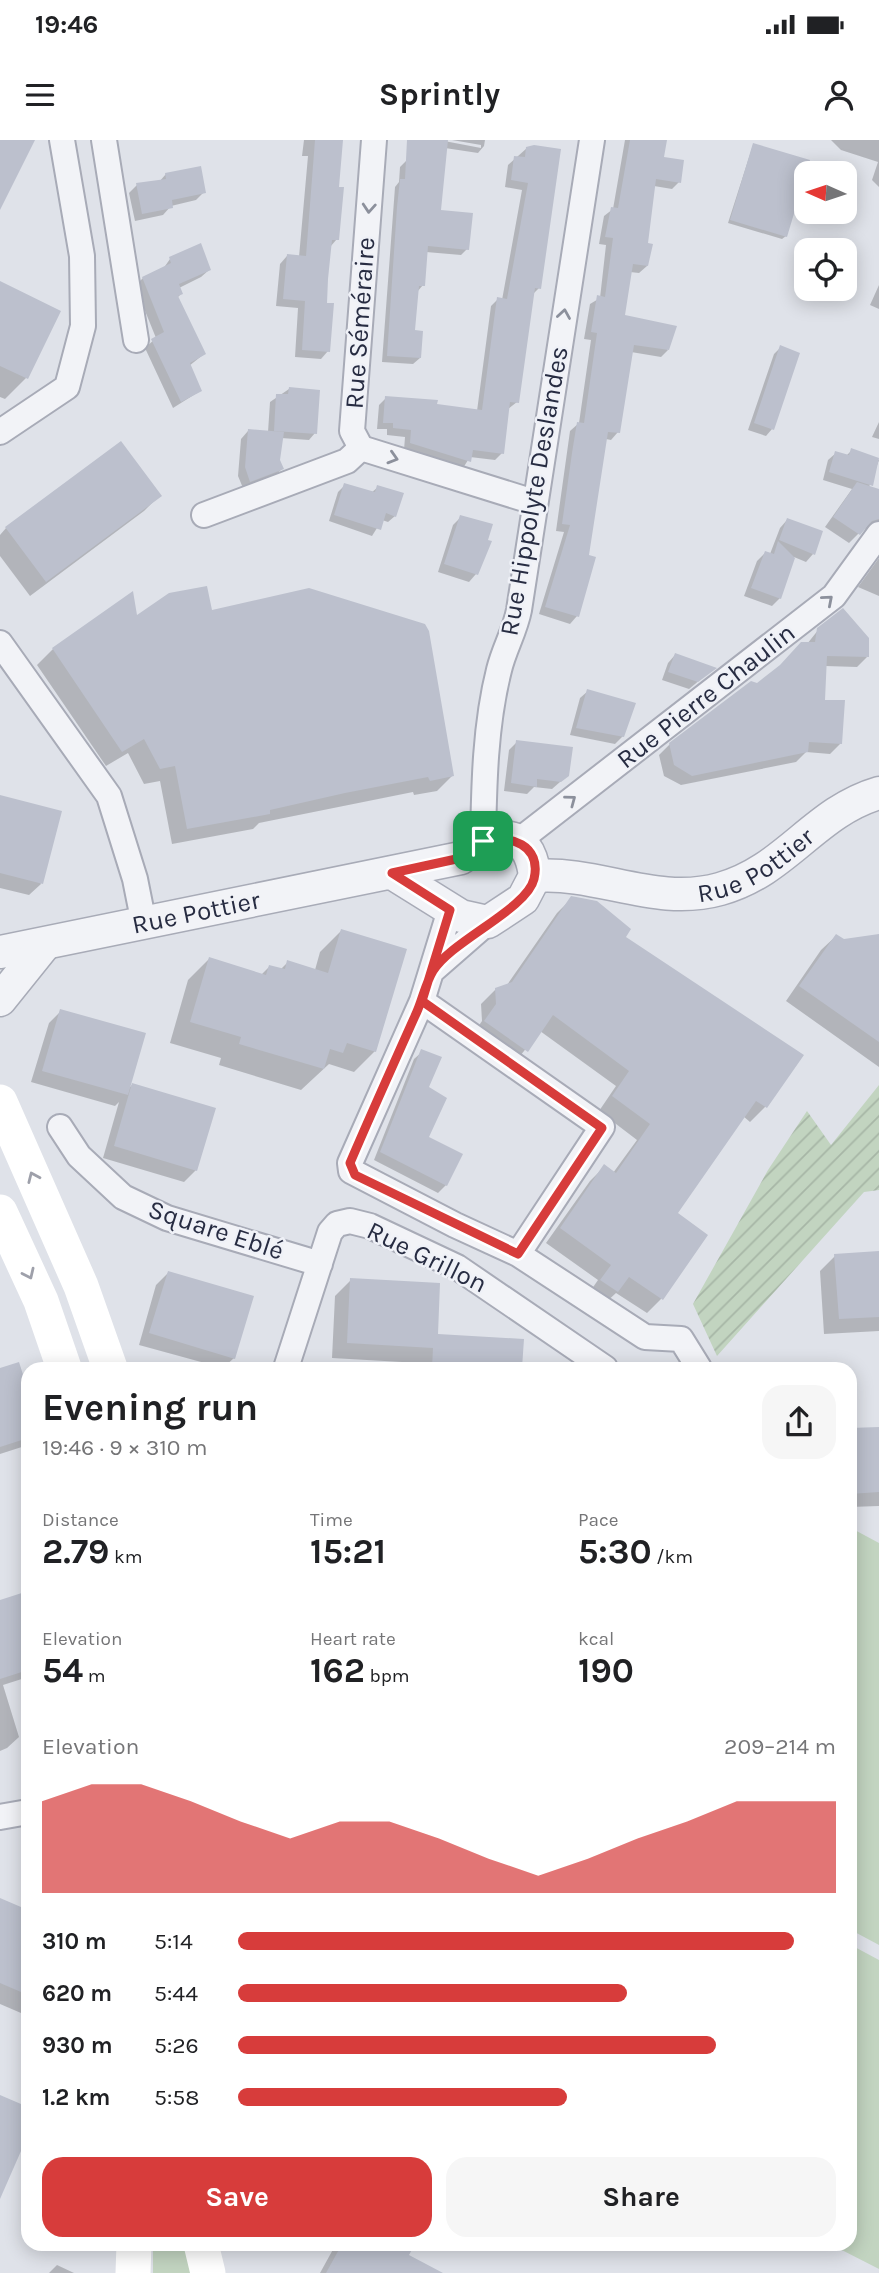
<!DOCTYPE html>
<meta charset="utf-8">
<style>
body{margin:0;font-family:Karla,sans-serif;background:#f6f6f6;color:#202124;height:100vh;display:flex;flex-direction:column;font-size:26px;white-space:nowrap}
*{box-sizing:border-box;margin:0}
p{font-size:23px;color:#757577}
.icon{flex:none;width:38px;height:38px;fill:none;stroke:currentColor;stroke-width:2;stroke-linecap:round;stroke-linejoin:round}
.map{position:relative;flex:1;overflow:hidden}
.drawer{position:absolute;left:21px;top:1222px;width:836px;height:889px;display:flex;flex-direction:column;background:#fff;border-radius:21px;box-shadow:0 4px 18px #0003}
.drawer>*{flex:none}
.needle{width:46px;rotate:273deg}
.tools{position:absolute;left:794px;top:21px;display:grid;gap:14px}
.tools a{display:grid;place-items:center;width:63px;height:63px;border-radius:14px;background:#fff;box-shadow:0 4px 18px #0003;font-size:35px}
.pin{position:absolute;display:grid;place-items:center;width:60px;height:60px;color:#fff;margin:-30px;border-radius:14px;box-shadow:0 4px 10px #0006}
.round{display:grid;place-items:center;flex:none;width:74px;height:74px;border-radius:21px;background:#f6f6f6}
.summary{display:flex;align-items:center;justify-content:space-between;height:119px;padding:0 21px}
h1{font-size:38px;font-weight:700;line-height:52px}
.figures{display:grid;grid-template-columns:repeat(3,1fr);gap:10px;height:119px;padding:7px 21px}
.figures div{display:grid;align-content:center}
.figures b{font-size:35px;font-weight:700}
.figures small{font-size:19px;font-weight:400}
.figures p{font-size:19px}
.chart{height:196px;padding:14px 21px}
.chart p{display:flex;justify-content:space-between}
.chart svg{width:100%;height:126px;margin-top:7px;fill:#d73c3b;opacity:.7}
.cta{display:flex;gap:14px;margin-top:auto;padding:14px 21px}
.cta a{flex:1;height:80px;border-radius:21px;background:#d73c3b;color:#fff;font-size:28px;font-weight:700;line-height:80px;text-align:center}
.cta a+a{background:#f6f6f6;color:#202124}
ul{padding:0 21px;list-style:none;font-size:23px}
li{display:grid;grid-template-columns:112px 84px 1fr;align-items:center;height:52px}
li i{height:18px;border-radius:9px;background:#d73c3b}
.status{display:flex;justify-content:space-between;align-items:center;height:49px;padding:0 35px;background:#fff;direction:ltr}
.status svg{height:19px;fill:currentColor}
header{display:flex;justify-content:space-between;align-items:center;height:91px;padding:0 21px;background:#fff;font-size:32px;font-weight:700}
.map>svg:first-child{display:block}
.green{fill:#c2d4c0}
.garden{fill:url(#garden-furrows)}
.shadow{fill:#0003}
.building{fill:#bcc0cd}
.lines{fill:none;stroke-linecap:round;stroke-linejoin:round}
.minor-casing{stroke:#a8abb7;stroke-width:28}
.tertiary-casing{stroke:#a8abb7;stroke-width:35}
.minor{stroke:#f2f3f7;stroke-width:24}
.tertiary{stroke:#f2f3f7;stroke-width:32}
.secondary{stroke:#fff;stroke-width:35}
.oneway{stroke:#8c909c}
.oneway2{stroke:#9ea0aa}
.route-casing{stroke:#fff;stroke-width:14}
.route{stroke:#d73c3b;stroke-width:9}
.labels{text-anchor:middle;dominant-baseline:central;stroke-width:5;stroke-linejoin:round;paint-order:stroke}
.street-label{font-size:26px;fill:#272c42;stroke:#eff1f7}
</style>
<div class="status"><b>19:46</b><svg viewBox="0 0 49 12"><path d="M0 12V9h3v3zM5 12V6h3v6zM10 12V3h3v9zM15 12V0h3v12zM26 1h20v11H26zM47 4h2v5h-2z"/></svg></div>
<header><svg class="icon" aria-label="menu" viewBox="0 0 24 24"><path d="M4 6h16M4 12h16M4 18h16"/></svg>Sprintly<svg class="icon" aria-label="person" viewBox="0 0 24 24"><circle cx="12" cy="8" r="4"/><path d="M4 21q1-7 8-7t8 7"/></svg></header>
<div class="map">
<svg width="879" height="2133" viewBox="0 0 879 2133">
<defs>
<pattern id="garden-furrows" width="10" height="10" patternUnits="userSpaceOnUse" patternTransform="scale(1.75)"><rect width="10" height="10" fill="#c2d4c0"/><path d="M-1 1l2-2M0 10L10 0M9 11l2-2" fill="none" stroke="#a7b6a6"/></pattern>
</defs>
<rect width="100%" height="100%" fill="#dfe2e9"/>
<path class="green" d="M851,1388L879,1403V1805L851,1790Z
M851,1805L879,1820V2129L830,2104H850Z
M153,2104H191L198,2133H153Z"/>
<path class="garden" d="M879,945V1050L864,1052L717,1216L693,1164L768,1030L807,971L831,1005Z"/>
<path class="shadow" d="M304,0H337V99L330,107L325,164L328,211L321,219L295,217L298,168L276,166L280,124L287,116L299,117L308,16H302Z
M415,0H439L481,8V5L452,0H485L484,6L478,13L445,8L439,71L467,109L461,115L426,112L423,145L417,152L413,192L420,218L413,224L382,222L395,47L399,42L400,27L406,21Z
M625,0H665L662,19L679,42L672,49L654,46L646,105L647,126L639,133L630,132L623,176L668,210L661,217L631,212L618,292L611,300L606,299L577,476L570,484L539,474L564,392L556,391L570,291L579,283L591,200L584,199L590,164L600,158L606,105L599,104L604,76L613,69Z
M831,0H879V47L872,40L878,22L841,10Z
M753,5L786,96L782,99L728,83Z
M527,8L539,148L533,154L517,262L508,269L502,313L495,320L470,317L463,328L404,310L405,297L387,295V289H377L379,265L386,258L477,271L491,166L498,159L502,160L522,50L505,47L508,25Z
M166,34L204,52L196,60L171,66L163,75L135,81L129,53L137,45L159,42Z
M200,106L209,130L201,137L179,148L181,154L177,158L204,214L189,226L200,251L173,268L145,208L156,198L135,146L143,138L163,129L170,119Z
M0,143L59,172L26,238L5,259L0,257Z
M879,145V169L870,165Z
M781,207L772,289L766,296L748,290L774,214Z
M289,249L315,293L309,300L281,298L278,320L282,329L274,336L243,348L238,336L241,299L248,291L268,292L270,262Z
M879,282V299L872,297Z
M852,310L879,320L869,347L879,350V394L871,388L863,389L849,403L825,387L852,349L823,340L828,320L836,313L846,316Z
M345,345L371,353L378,347L395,376L388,382L382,380L372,396L329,381L338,352Z
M160,355L144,371L30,456L0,416V395L6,388Z
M461,377L486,401L476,434L469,442L438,432L453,385Z
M787,380L813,414L806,422L794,417L780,458L772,466L744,456L757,421L765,413L770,414L780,388Z
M879,418V456L858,447Z
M132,454L136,478L211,472L453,635L437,651L414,655L413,652L259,683L253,689L172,704L160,641L144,644L128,613L106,626L37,525L53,509Z
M819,489L867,517L857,527L825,526L823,561L841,603L830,614L806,612L796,622L681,645L664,636L659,615L670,604L757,545L807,504Z
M675,515L713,529L689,549L662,540L668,523Z
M588,551L623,596L615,604L570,595L580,558Z
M517,602L568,635L552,649L534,647L527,654L504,651L509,610Z
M0,656L41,744L29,755L0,748Z
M572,758L623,797L801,916L765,967L750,982L743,976L675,1074L661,1159L647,1173L616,1153L602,1166L587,1156L598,1140L546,1103L590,1041L605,1026L613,1033L637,1000L599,971L616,946L540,891L512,926L471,897L482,881L481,864L496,849L507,845L557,773Z
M341,791L375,911L354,932L329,924L301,950L219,925L221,918L170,903L188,840L209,819L261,835L269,827L280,830L288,822L315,830L320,812Z
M836,796L843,801L879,796V927L786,861L821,810Z
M61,871L128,949L132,945L196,1030L184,1042L103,1018L119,962L115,966L31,942L49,883Z
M422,912L427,948L426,997L446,1045L438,1053L374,1020L414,919Z
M879,1113V1191L824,1194L820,1131L835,1116Z
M168,1133L234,1218L223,1228L139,1205L156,1145Z
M351,1140L436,1196L522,1200L521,1228H418L419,1223L332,1218L335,1156Z
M0,1230L28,1255V1305L0,1314Z
M879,1288V1366L850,1367V1290Z
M28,1453V1537L3,1545L19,1597L7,1608L0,1611V1461Z
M0,1760L28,1772V1876L0,1864Z
M41,2104H74L72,2106Z
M336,2104H413L407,2116L440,2133H320Z
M57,2125L74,2133H49Z"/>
<path class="building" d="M0,0H35L0,70Z
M315,0H343L339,47H344L339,100H332L328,139L327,163H334L330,212L302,210L305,161L283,159L287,114L306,116Z
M407,0H448L441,70L473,73L469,110L428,106L425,146H419L415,190L423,191L421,218L387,216L397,67L400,39H405Z
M630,0H667L664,17L684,20L681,43L656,39L648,103L653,104L648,126L633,124L625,175L677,186L669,210L634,205L620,293L608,292L589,415L596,417L579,477L545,467L570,385L562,384L572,313L577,282L584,283L597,193L591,192L597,155L605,157L613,98L605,97L611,67L618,68Z
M753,3L810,20L787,97L730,80Z
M534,5L561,9L541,149L535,148L519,263L510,262L504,314L473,310L471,322L410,303L411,290L393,288V283H383L385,256L438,260L437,264L482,270L497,157L507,159L528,43L511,40L514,16L525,17L526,7Z
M201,26L206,53L172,60L173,68L142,74L136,43L166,39L165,33Z
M201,103L211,130L179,144L183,154L178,156L206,214L190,223L202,251L181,262L151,199L164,192L142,137L171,123L169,117Z
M0,141L61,171L28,239L0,226Z
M780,205L800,213L774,290L754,283Z
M289,247L320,250L317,294L274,291L276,254H288Z
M248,289L284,292L280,320L284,329L250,342L245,327Z
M121,301L162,356L46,442L5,387Z
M851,308L879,318L873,346L829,332L835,311L849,315Z
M857,342L879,349V379L872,381L860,395L833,377Z
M344,343L375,352L377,345L404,353L396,377L386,373L381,390L334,375Z
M460,375L493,384L488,400L492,401L478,435L444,424Z
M787,378L823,391L815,415L779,400Z
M778,401L795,418L781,459L751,448L765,411L774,414Z
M207,446L212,470L309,448L425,484L429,491L454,636L430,641L428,637L345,653L270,670V674L187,689L175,626L160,629L144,599L122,612L52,508L133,451L137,475L169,453Z
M843,468L869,498V517L827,516L825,560H845L842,604L809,602L808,612L692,636L674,625L669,603L751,541L757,543L780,525L801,502H815L817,488Z
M675,513L717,528L698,542L668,532Z
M587,549L636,563L624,597L576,588Z
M516,600L573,607L569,636L561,642L537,639V647L511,643Z
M0,655L62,671L43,744L0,733Z
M571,756L597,761L631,789L626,797L804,915L767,968L756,961L678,1073L708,1095L663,1160L629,1137L618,1152L600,1140L611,1125L560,1088L604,1024L616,1033L650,984L612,956L629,931L553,875L528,912L484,881L496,864L495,848L512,842Z
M341,789L407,809L376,912L347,903L343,913L330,909L324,929L239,904L241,897L190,882L209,817L266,835L269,825L285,829L287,820L328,833Z
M836,794L844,799L879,794V902L799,846Z
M60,869L146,893L128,955L42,931Z
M421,909L442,917L429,947L447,958L429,997L463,1014L447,1046L380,1012Z
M132,943L216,968L197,1031L114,1006Z
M879,1111V1177L839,1179L834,1114Z
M168,1131L254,1156L235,1219L149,1193Z
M350,1138L440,1143L438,1194L524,1199L522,1228H432L433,1208L347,1203Z
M19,1222L28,1250V1298L0,1307V1228Z
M879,1287V1352L850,1354V1288Z
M28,1451V1530L0,1539V1460Z
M0,1758L28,1770V1855L0,1843Z
M0,1955L28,1967V1995L0,2059Z
M342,2104H415L409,2115L443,2133H326Z"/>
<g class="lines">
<defs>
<path id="minor" d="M104,0L136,200
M374,0L352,291L361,308L534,362
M0,292L67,247L83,186L82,116L62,0
M204,375L347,321L361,308
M0,503L109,656L135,739L144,784
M483,701C484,646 485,585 499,530C504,509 515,491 519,470L592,0
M517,702L834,456L879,394
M450,770L422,861L350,1023L351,1031L455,1085L518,1114L645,1197L681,1199L699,1228
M433,830L488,782
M422,861L602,987L518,1114
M60,987L79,1016L123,1057L167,1078L320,1124
M286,1228L330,1092L337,1084L350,1081L370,1086L457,1127L605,1228
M0,1677L28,1672"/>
<g id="tertiary">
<path id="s1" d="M535,736C599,731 656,767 720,749C786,731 814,672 879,653"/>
<path id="s2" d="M0,812L461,718C493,693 528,683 535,736L523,759L488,782L461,776L392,733"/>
<path d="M0,860L45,804"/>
</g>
</defs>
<use href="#minor" class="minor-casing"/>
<use href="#tertiary" class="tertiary-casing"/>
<use href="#minor" class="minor"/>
<use href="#tertiary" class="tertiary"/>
<path class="secondary" d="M0,962L81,1146L110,1228
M0,1072L41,1161L64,1228
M201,2104L208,2133
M133,2133L134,2104"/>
</g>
<defs><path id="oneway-chevron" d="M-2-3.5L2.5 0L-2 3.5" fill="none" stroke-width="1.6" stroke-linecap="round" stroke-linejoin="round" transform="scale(1.75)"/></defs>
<g class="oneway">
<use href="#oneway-chevron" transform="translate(369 68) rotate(94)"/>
<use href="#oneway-chevron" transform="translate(564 174) rotate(-81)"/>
<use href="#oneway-chevron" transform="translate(393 318) rotate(17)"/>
<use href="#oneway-chevron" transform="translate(828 460) rotate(-41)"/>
<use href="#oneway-chevron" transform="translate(571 660) rotate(-37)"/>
</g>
<g class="oneway2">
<use href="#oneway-chevron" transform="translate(33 1037) rotate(-114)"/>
<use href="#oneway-chevron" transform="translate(29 1134) rotate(65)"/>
</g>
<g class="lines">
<defs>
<path id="route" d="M483,701L461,718L392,733L450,770L422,861L602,988L518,1114L355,1035L350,1023C371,974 393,925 415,876C422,862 425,844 433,831C451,801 527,769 534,739C542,705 510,694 483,701"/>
</defs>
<use href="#route" class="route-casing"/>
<use href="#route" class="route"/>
</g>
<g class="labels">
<g class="street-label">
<text transform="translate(360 183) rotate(-86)">Rue Séméraire</text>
<text transform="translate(534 351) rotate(-80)">Rue Hippolyte Deslandes</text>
<text transform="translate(706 556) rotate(-38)">Rue Pierre Chaulin</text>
<text stroke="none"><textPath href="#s1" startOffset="229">Rue Pottier</textPath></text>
<text stroke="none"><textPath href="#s2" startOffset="200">Rue Pottier</textPath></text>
<text transform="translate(216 1090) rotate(18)">Square Eblé</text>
<text transform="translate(427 1117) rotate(26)">Rue Grillon</text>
</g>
</g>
</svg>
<div class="tools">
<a><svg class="needle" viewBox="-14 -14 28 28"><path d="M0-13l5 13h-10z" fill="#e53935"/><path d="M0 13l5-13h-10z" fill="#757577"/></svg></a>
<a><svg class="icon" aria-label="locate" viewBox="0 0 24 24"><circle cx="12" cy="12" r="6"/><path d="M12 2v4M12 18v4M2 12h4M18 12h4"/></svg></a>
</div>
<div class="pin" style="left:483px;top:701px;background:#1e9e55"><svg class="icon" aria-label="arrive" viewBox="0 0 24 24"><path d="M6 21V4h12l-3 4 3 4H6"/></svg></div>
<section class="drawer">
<div class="summary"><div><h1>Evening run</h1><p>19:46 · 9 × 310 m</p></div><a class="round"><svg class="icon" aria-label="share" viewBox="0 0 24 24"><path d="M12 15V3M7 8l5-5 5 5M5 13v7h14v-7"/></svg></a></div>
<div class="figures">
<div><p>Distance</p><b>2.79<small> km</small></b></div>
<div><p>Time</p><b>15:21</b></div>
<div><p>Pace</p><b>5:30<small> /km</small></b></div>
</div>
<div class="figures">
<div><p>Elevation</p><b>54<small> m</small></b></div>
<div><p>Heart rate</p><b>162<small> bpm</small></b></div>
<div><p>kcal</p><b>190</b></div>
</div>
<div class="chart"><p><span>Elevation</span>209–214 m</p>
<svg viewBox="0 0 160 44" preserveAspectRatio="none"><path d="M0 44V12L10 6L20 6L30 12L40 19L50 25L60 19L70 19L80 25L90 32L100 38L110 32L120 25L130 19L140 12L150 12L160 12V44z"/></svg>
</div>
<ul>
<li><b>310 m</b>5:14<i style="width:93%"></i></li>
<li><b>620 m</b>5:44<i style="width:65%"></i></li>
<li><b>930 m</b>5:26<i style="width:80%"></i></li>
<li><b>1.2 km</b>5:58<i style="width:55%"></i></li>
</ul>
<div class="cta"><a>Save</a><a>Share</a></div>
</section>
</div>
